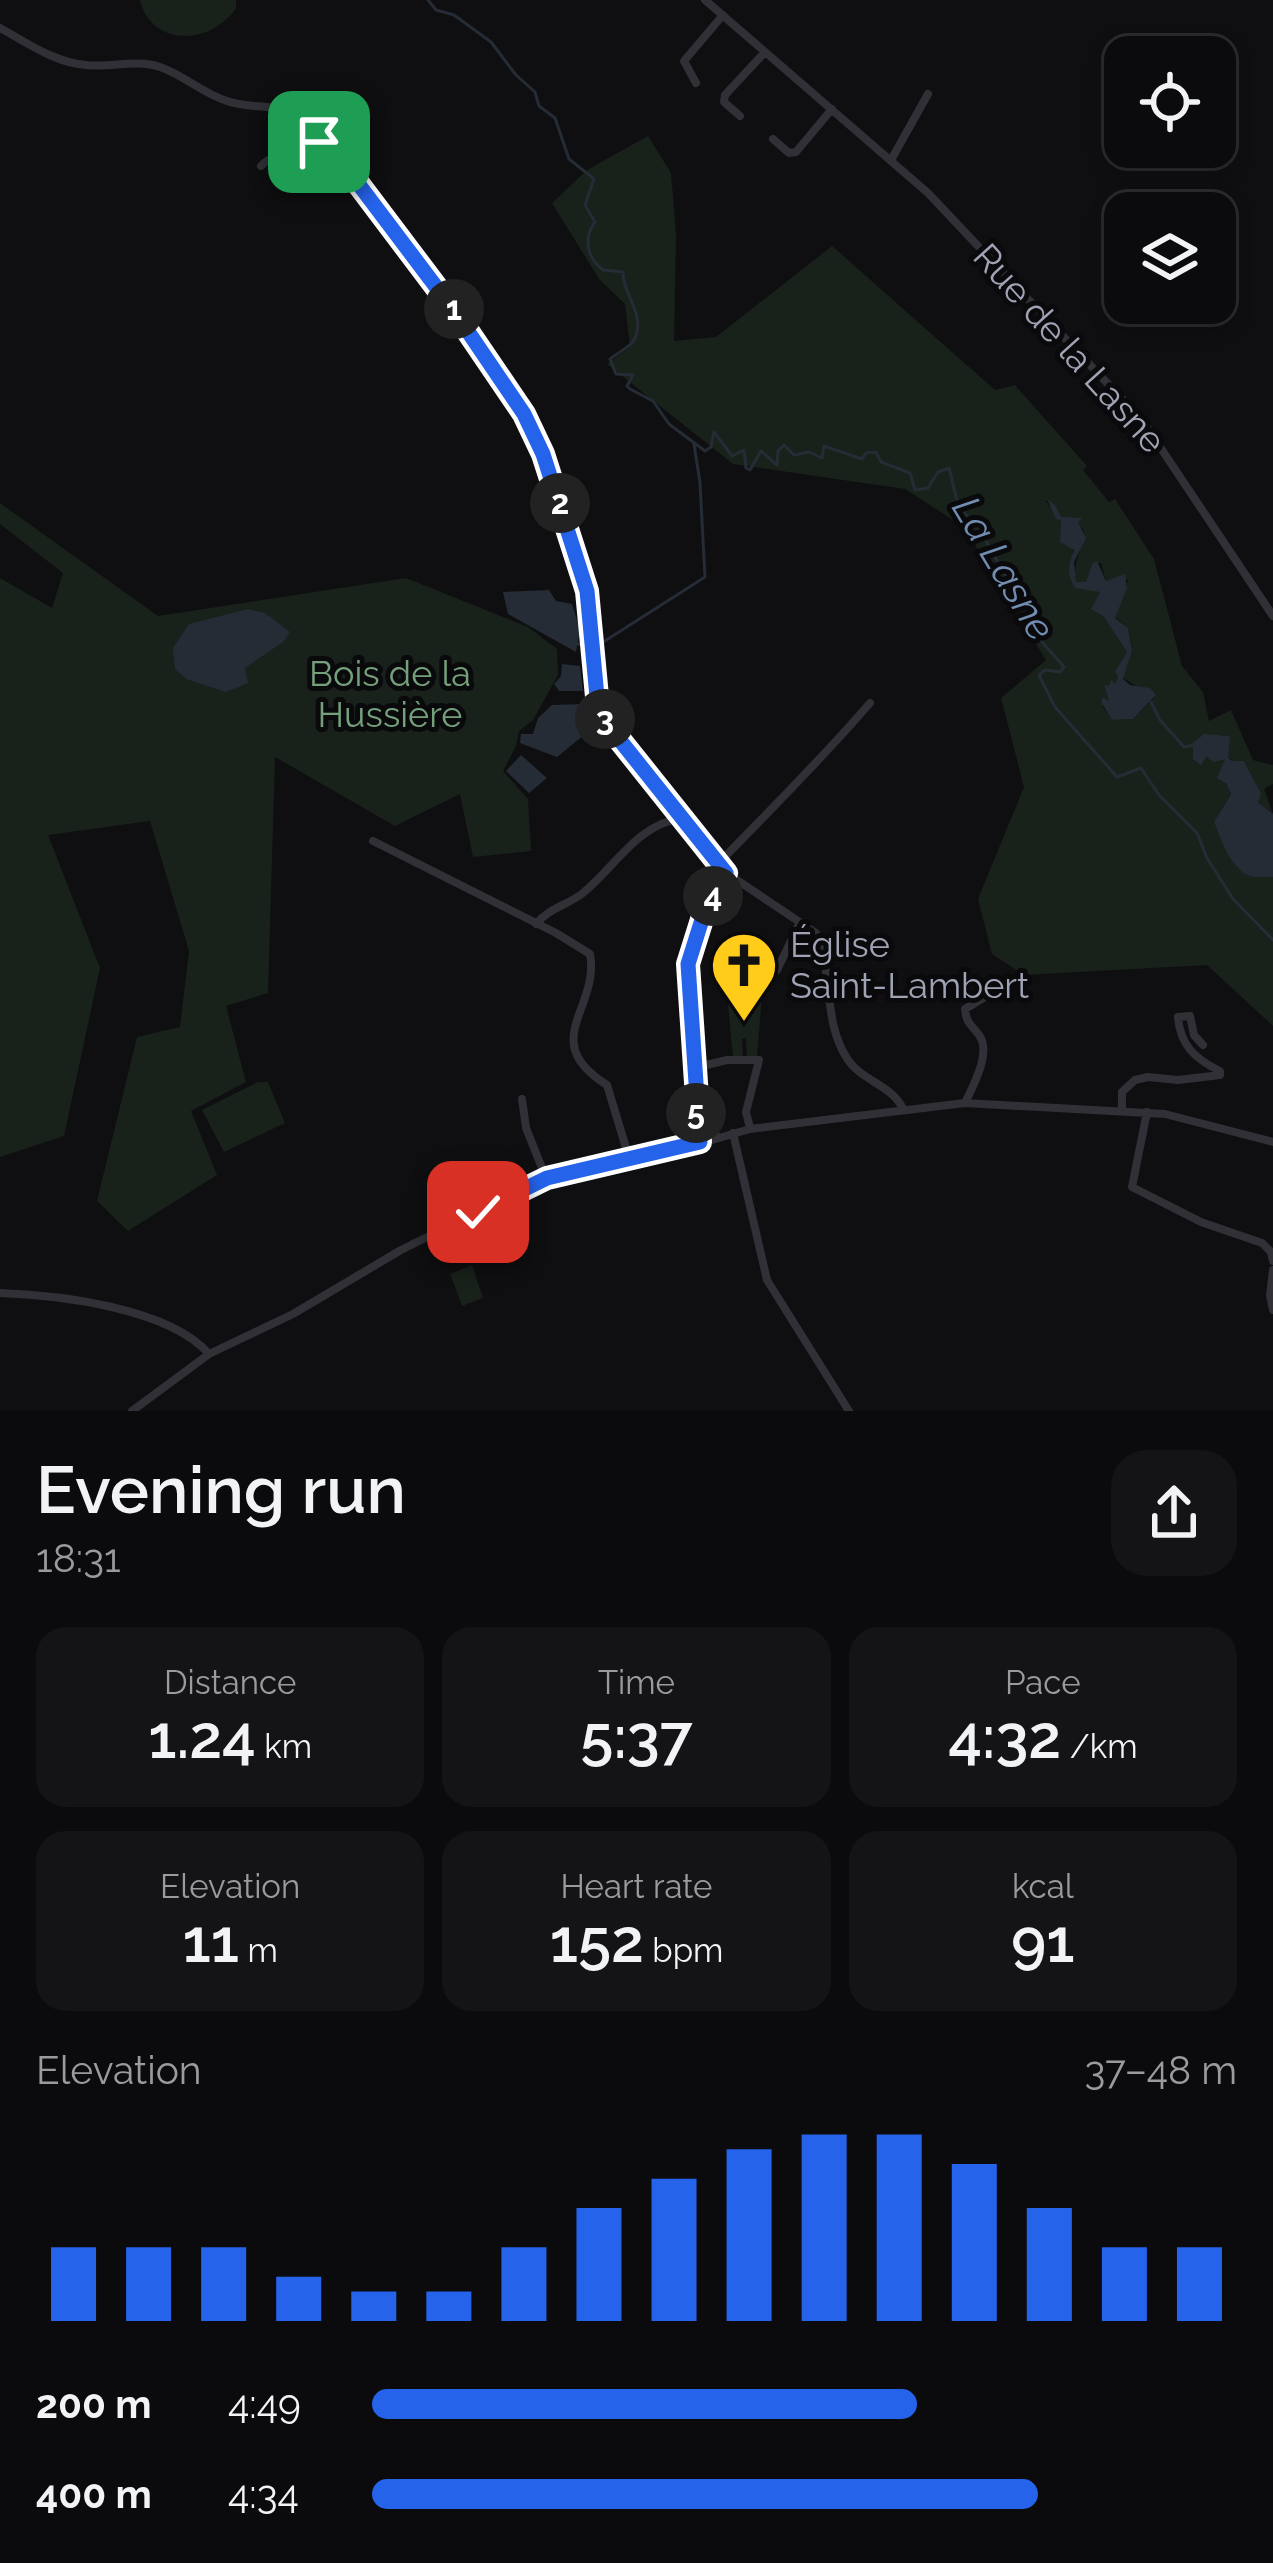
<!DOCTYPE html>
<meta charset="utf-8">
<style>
body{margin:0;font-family:Raleway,sans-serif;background:#141416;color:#f1f3f6;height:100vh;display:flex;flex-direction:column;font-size:45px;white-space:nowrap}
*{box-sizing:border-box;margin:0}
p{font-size:39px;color:#9a9b9d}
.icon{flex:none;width:66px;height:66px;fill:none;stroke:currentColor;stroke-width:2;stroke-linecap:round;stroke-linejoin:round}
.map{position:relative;height:1411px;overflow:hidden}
.details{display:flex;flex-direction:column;background:#0b0b0d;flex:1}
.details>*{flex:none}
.tools{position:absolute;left:1104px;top:36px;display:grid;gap:24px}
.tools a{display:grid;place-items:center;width:132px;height:132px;border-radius:24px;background:#0b0b0d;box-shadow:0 6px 18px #0003,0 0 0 3px #2b2b2e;font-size:60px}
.pin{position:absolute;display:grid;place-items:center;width:102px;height:102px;color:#fff;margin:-51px;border-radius:24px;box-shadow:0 6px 18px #0006}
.km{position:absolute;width:60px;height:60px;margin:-30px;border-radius:50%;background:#222;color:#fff;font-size:33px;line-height:60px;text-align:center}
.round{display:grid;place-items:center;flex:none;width:126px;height:126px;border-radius:36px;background:#141416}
.overview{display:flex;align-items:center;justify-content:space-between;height:204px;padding:0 36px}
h1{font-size:66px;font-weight:600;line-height:90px}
.figures{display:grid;grid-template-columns:repeat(3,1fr);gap:18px;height:204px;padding:12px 36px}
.figures div{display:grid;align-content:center;border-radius:30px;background:#141416;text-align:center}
.figures b{font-size:60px;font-weight:600}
.figures small{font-size:33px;font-weight:400}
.figures p{font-size:33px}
.chart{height:336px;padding:24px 36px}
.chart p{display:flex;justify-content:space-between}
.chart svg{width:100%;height:216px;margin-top:12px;stroke:#2563eb;stroke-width:6}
ul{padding:0 36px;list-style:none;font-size:39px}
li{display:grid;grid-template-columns:192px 144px 1fr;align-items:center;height:90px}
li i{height:30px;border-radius:15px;background:#2563eb}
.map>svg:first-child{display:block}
.green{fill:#19211b;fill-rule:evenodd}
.water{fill:#252c35}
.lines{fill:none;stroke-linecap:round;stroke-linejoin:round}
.stream{stroke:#252c35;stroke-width:3}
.minor{stroke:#303036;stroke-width:8}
.route-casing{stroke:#fff;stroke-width:24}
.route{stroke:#2563eb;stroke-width:15}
.labels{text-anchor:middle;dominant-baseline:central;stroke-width:10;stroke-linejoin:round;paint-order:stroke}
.street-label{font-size:36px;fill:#9fa3b3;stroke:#0a0a0c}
.park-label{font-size:36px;fill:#74a07c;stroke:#0a0a0c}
.poi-label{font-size:36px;fill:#9fa3b3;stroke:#0a0a0c;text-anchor:start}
.water-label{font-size:39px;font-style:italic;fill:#728db1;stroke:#0a0a0c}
</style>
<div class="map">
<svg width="1273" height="1411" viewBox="0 0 1273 1411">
<rect width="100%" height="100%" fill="#0f0f11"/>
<path class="green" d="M140,0H236V8C211,46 151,47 140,0Z
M648,136L671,173L676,233L674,341L716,337L832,246L995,390L1015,385L1087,466L1083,470L1109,502L1115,499L1154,559L1182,666L1203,692L1209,721L1231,710L1253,760L1273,765V784L1264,789L1273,814L1258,802C1256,773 1247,771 1228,757L1225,735L1198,739L1203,758H1225L1231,794L1214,822L1237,868L1273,877V1026L1207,965L1024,975L992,954L978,899L1024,787L1001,698L1046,660L964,527L905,489L733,464L607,364L630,347L625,304L599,279L552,203L587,170ZM1045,500L1052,504L1058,516C1109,528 1068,549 1076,582H1086L1092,564L1101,563L1106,581L1128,580L1115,617L1128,628L1132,651L1123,678L1155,697L1133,719L1112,720L1103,707V697L1110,701L1104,686H1110L1111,680L1114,687L1119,677L1115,671L1127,652L1107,620L1092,609L1100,592L1071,582L1073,548L1060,542L1061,521Z
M0,503L158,616L406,578L528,627L557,649L558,675L533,720L519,731L516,746L503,771L528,799L531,851L473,857L460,794L395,826L275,757L268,993L226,1006L246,1082L191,1111L217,1175L128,1231L97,1201L137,1037L180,1027L189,951L150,821L48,835L100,968L64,1136L0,1157V578L52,608L63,573L0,524Z
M737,971L763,981L757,1057H747L746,1038L742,1039L743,1058H733L727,993Z
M258,1082H268L285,1123L224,1152L202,1110Z
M472,1265L483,1298L462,1306L450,1274Z"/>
<path class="water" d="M1047,499L1055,505L1061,517L1082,518L1078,522L1086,538L1074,562L1076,582H1086L1092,564L1097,561L1106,581L1125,574L1127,588L1115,618L1128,628L1132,651L1123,679L1130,685L1150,688L1156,695L1133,719L1112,720L1101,702L1103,697L1109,701L1104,685L1109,686L1111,680L1115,684L1118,677L1115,671L1127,652L1104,617L1091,609L1100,592L1075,588C1066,575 1069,563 1074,550L1060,542L1061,520L1056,519Z
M549,590L556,601L572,604L580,630L576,652L508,614L503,592Z
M248,609L265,613L290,632L283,642L245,668L248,683L226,692L186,679L175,669L173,648L189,624Z
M562,664L580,666L583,691H559L554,684L561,676Z
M582,704L591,717L584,735L557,757L520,743L521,734H533L538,718L552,705Z
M1204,734L1230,736L1228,757L1232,761H1244L1261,794L1258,802L1273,814V877C1267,876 1260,878 1254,877C1232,874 1221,839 1214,822L1231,794L1227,784L1217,778L1225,759L1214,762L1206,757L1201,765L1193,759V743Z
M521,755L547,778L529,793L506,771Z"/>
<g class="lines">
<path class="stream" d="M428,0L436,10L454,15L491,42L516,75L535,92L539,106L555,118L569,159L594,179L585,205L595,222C583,238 587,258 603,270L623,272C622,294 647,315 634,340C629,348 617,353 610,359L616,374L633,375L627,386L630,389L653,401L669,424L705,451L711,447L714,432L732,456L744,450L746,468L750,470L761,451L777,465L778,451L784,445L794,455L809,452L822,458L824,446L862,459L866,453L876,452L881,462L910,473L915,490L928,488L938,472L949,468C955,487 954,511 975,521L1043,643L1064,667L1060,672L1045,670L1039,675L1055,707L1117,777L1141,768L1159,795L1197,833L1207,858L1233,899L1273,940
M577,644L587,645
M597,646L705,577L700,483L694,444
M1151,702L1160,720L1184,747L1194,745"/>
<path class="minor" d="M705,0L928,193L1142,420L1273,616
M0,28C26,42 55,63 86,65C111,68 136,59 160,67C184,75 203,94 227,101C259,112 287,99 314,126L452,308L508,387L533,433L582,573L592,621L593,677L599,707L615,734L716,866L816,933C834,974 822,1021 848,1060C862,1081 892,1085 903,1109
M696,83L684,61L723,15
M740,116L724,102L725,95L765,52
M773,139L789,153L796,152L832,109
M891,160L928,94
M261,166C278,149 305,152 323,137
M373,841L556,933L590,954C600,1009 537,1041 607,1085L630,1161
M716,866C768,812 821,760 870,703
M536,924C549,908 568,905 583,893C613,869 639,823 680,819
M777,970L800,922
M694,1068L727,1060H759L746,1112L750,1128
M522,1099L526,1128L546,1178
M965,1103C973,1086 992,1052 979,1035C971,1024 966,1023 965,1009L993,992L1010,988
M1122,1111V1092L1135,1080L1148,1077L1178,1080L1220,1075V1071C1195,1059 1180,1045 1178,1017L1190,1016L1194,1035L1203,1045
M1147,1112L1132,1187L1201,1222L1262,1243L1271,1252L1273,1261
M733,1133L767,1280L849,1411
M716,1135L699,1126L696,1114L688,964L705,910L726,873
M1273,1270L1270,1296L1273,1310
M0,1293C59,1295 169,1308 209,1354
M132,1411L209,1354L293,1314L401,1250L526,1188L562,1174L667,1153L750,1129L965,1103L1165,1114L1273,1142"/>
</g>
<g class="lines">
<defs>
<path id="route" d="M319,142L323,137L452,308L524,414L543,454L587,591L598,707L615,734L726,873L705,910L688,964L700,1142L547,1178L478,1212"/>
</defs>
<use href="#route" class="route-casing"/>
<use href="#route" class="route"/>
</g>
<defs>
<symbol id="church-pin" viewBox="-11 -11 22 30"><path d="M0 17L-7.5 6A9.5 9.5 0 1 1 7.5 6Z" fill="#ffcc19" stroke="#0a0a0c"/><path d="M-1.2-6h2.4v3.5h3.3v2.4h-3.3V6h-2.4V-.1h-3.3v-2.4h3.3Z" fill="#111"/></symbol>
</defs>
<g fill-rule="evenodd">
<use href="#church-pin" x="706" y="927" width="76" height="104"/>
</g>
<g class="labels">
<g class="street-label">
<text transform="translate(1070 348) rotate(48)">Rue de la Lasne</text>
</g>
<g class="park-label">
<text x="390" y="673">Bois de la<tspan x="390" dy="41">Hussière</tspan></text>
</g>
<g class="poi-label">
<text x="790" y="944">Église<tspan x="790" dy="41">Saint-Lambert</tspan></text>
</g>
<g class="water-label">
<text transform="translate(1004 568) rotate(59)">La Lasne</text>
</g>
</g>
</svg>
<div class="tools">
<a><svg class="icon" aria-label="locate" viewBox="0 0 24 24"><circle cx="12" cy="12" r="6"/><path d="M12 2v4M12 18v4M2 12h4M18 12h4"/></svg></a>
<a><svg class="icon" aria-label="layers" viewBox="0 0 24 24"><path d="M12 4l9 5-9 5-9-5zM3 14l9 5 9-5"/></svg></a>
</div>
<div class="pin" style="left:319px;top:142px;background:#1e9e55"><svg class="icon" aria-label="arrive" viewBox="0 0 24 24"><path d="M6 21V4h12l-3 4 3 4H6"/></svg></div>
<div class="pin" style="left:478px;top:1212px;background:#d93025"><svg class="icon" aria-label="check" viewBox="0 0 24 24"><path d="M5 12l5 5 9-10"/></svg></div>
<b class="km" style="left:454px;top:309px">1</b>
<b class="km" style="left:560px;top:503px">2</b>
<b class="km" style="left:605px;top:719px">3</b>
<b class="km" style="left:713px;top:896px">4</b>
<b class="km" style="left:696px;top:1113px">5</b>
</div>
<section class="details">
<div class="overview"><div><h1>Evening run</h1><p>18:31</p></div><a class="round"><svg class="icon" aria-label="share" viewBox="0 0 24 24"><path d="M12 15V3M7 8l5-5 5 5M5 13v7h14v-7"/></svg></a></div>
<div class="figures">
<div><p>Distance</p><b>1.24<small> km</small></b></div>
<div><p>Time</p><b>5:37</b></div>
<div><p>Pace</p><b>4:32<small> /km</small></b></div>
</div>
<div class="figures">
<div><p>Elevation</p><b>11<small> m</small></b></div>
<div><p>Heart rate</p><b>152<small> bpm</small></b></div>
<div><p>kcal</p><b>91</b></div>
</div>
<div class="chart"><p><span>Elevation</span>37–48 m</p>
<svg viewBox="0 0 160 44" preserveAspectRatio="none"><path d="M5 44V29M15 44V29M25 44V29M35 44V35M45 44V38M55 44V38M65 44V29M75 44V21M85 44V15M95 44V9M105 44V6M115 44V6M125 44V12M135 44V21M145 44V29M155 44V29"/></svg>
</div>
<ul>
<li><b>200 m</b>4:49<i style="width:63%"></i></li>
<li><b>400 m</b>4:34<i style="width:77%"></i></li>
</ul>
</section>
